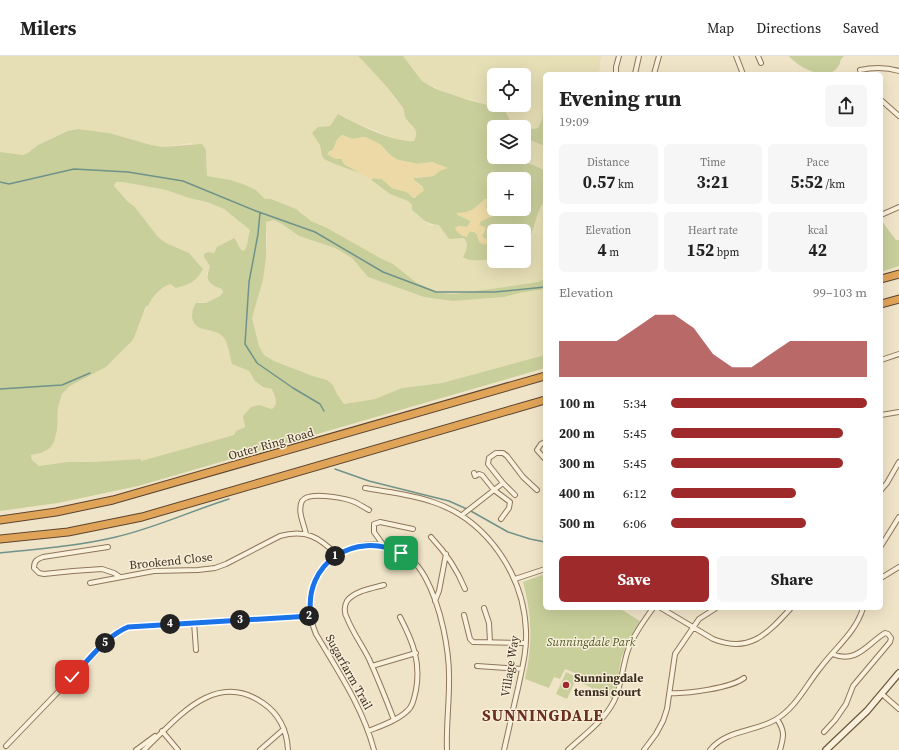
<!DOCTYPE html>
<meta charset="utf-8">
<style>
body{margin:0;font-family:"Source Serif 4",serif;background:#f6f6f6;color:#222;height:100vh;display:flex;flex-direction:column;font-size:15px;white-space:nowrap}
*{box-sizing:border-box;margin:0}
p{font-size:13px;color:#767676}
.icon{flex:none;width:22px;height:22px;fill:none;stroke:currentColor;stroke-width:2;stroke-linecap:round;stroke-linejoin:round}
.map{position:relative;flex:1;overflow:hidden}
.drawer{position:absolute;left:543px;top:16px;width:340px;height:538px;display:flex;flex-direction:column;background:#fff;border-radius:6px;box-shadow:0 4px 16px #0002}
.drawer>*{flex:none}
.controls{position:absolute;left:487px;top:12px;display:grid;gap:8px}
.controls a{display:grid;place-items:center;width:44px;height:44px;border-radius:6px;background:#fff;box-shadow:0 4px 16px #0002;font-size:20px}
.pin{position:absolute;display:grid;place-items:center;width:34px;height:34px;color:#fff;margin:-17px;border-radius:8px;box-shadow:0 2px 6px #0006}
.km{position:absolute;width:20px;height:20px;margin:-10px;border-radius:50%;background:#222;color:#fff;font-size:11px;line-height:20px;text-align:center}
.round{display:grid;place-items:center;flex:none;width:42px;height:42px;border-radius:6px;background:#f6f6f6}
.head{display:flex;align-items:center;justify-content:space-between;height:68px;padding:0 16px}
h1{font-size:22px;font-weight:700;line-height:30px}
.stats{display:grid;grid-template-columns:repeat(3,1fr);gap:6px;height:68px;padding:4px 16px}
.stats div{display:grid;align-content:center;border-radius:6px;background:#f6f6f6;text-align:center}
.stats b{font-size:17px;font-weight:700}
.stats small{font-size:11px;font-weight:400}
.stats p{font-size:11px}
.chart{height:112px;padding:8px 16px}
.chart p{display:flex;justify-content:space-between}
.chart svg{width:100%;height:72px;margin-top:4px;fill:#9e2a2b;opacity:.7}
.primary-button{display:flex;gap:8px;margin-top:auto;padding:8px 16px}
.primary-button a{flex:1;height:46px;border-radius:6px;background:#9e2a2b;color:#fff;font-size:16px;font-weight:700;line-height:46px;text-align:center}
.primary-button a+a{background:#f6f6f6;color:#222}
ul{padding:0 16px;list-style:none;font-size:13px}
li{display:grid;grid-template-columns:64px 48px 1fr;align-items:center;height:30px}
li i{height:10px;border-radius:5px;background:#9e2a2b}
header{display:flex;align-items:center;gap:24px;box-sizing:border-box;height:56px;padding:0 20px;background:#fff;border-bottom:1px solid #e0e0e0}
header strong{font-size:19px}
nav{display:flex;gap:22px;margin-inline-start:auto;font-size:14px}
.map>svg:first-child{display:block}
.farmland{fill:#e6deb5;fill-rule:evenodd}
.green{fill:#c9cf9b;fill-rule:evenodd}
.sand{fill:#ecd9a5}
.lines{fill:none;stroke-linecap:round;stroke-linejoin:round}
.stream{stroke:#6f938a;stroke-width:1.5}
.street-casing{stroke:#8d765c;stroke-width:6}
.secondary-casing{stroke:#6f573f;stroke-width:8}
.highway-casing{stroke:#5b4430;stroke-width:9}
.street{stroke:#faf1dc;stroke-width:4}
.secondary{stroke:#faf1dc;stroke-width:5.5}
.highway{stroke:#e0a458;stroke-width:7}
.route-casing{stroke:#fff;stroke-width:8}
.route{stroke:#1a73e8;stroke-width:5}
.poi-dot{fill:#9e2a2b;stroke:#f7eed8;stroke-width:1.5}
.labels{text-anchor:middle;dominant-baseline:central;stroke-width:3;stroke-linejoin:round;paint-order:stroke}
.street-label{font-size:12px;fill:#3d2e20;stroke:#f7eed8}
.park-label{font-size:12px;font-style:italic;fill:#4d5a26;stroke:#f7eed8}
.poi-label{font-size:12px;font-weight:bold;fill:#3d2e20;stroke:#f7eed8;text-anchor:start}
.district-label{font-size:16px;font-weight:bold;letter-spacing:1px;fill:#6b2e1e;stroke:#f7eed8}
</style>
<header>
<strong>Milers</strong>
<nav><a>Map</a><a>Directions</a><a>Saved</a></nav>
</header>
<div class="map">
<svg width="899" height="694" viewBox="0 0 899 694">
<rect width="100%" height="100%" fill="#f0e4c8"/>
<path class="farmland" d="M0,0H358L374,16L404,54L406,63L416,73V80L414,85L406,86L399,84L359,68L339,58L330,70L318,71V84L320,89L322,99L324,103L332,107L362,118L390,138L408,145L412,149V154L424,165L430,169H439L444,174L446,179L453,183L464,182L467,186L466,195L473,205L491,204L500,207L507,205H524V196L527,193L538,157L545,142V223L538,226L505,231L454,238L440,237L417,227L393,208L382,203L327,172L311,165L305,161L301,156L271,143H265L256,134L207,120L206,94L192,87L162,91L151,89L109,77L78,73L68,76L38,89L28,97L23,99L0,96Z
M403,0H601L599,18H545V54L541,70L538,72L533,73L521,71L510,64L505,55L493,50L449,38L422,25ZM494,19H524V49H494Z
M525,83L545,90V115L541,112L522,104L518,101H524V84Z
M116,126H123L166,134L189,142L207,146L224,153L250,174L248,177L247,191L244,196L240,193L237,184L231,183L222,189L217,191L214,197L208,196L204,201L210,210L207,218L212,229L222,233L223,236L220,240L206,247L199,246L202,273L213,275L223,280L226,285L232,308L249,315L255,325L273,333V338L277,344L275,351L272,353L259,349L245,371L242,373L236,375L234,379L141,405L67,406L38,410L32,404L31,399L41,397L57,374L58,351L62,338L70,330L106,311L131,286L134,282L143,259L150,245L165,229L170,228L175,232L201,209L195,204L189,197L166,187L158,181L134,150L128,146L114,130Z
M274,164L282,168L299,180L335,192L352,202L368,221L424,241L453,245L504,241L519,237L545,233V299L442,327L402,332L375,343L344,348L343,346L337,338L333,329L327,324L313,320L274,305L264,299L259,290L252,262L263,224L266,202L267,179L265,173L266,166Z"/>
<path class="green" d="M358,0H403L422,25L436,33L468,44L500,52L505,55L510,64L522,71H494V101H518C526,108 537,109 545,115V142L538,157L527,193L524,196V175H494V205C483,202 473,208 463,201L466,195L467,187L464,182L449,183L439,169C425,168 422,162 412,154V149L408,145L390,138L371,124L373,122L382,123L392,132L407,136L415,142L423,131L414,124V122L433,120L441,114L447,112L432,106L418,108L398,104L390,99L381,89L365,81L352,83L342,79L337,84L333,94L328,96L333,102L342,103L344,108L362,118L332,107L324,103L322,100L320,89L312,77L318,71L330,70L338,58C357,68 394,87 414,85C420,73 413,72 407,64C404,61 405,56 403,52C390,34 374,16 358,0ZM494,123H524V153H494ZM485,143L486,152L492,156L493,160C487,162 481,162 479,169L485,174L482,180L472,175L462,180L458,170L467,171L471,165L458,159L473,154Z
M789,0H844L841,3C836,30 800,14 789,0Z
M545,54V90L529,84H524V71L533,73L538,72C543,66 541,59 545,54Z
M78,73L109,77L151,89L162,91L202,88L206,94L207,120L230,124L243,128L256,134L265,143H271L296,153L311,165L327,172L382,203L393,208L417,227L440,237L454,238L505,231L538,226L545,223V233L519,237L504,241L453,245L424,241L368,221L352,202L335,192L299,180L282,168L274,164L266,166V202L263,224L252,262L259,290L264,299L274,305L313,320L327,324L333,329L337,338L344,348L375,343L402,332L442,327L545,299V312L138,430L58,447L0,455V96L23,99L28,97L38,89L68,75ZM116,126H123L166,134L189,142L207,146L224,153L250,174C247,181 249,189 244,195C238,194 239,186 234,182L217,191L214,197L208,196L204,198V201L210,210C205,225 208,228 222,233L223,236L220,240L206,247H196C193,251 192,256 192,261C195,279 216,270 224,282C228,287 230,301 232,308L249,315L255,325L263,331L272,333C274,340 280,347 272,353L259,349L251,351L243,360L245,371L236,375L234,379L141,405V403L93,406H67L39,410L32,404L31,399L41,397L50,392L54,386L57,374L58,351L62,338L70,330L106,311L131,286L134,282L146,250H148C151,242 161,231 170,228L176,232C190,228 196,226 203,213L189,197L166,187L158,181L134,150L128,146L114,130Z
M881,164L896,184H899V210L881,216Z
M545,518V552H619L640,565L628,585L621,603L618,622L613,643L578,625L580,619L565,613L560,623L554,621L549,632L525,623C533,588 532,560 523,526Z
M566,616L577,621L567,643L556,638Z"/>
<path class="sand" d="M342,79L352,83L365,81L374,85L381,89L390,99L398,104L418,108L431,106L448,112L441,114L433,120L414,122V124L423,132L424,135L413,142L407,136L392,132L382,123L373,122L371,124L343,107L342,103L333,102L327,98L333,94L337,84Z
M485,143H487L486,152L493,156L494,159L480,166L479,169L485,171V174L482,180L487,184V187L484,189L479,186L476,176H469L467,181C462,180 457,177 455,172L458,170L467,171L471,165L458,159L456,157C471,157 474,153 485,143Z"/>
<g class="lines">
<path class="stream" d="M0,126L9,128L74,113L128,116L183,125L256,155L315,176L383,216L436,236H495L545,231
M260,157L258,178L249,226L245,288L257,307L293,332L320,348L324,355
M0,333L62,329L90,317
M335,413L369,425L449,445L469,454L508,476L530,483L545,486
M0,497C39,493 78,490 116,481C155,472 191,455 229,443"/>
<defs>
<path id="street" d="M736,0L743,18
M758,0L761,7
M616,18V11L619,0
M635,18L639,0
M654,18L659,0
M862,18L860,14C874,11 886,11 899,15
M881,44L899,60
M881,159L899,151
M881,304L899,298
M881,359L899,356
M545,386L541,388L537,394L545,403
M474,417L475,420L479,418L482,419L494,434L510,446L509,452L501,463
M365,432C387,436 411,438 433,446C487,464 524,519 526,575C527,594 522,613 518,632C513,653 509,673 504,694
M881,434L887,427L899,406
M515,439L503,427L488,408L489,402L496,397H503L507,400L523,421L537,434
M462,459L503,427
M306,478C304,468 297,455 302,445C308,435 343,442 352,445C358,447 363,451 369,454
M431,481C446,497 457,513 465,533
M384,490L374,476V468L380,466L413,473
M881,490L899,461
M108,491L43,501C37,503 34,505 34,512L39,517L44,518L73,515L102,513L114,517L120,521
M881,522L899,511
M515,523L545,513
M90,527L154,515L198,514L215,512L226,508L280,480C306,473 319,481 337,499
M384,529C373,532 354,535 347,545C344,550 344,557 347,562C353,577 362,589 369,603C378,623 386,643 394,664
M435,545L439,535L446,498
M484,552L489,567L490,586
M661,552L713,583C750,598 768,577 791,552
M464,559L470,583L473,586L525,587
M194,566L196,594
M372,610L416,597
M477,610L522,613
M670,637C687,638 731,632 744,622
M882,638L899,653
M777,663C785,675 784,680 780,694
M162,675L178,694
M368,675C381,670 396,665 406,656C413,651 414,642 416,634C421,606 413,586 400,561
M824,676L835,664L846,648L853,630L890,586L891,582L888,578L885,577C867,588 857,608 832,598
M6,690L112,580L120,574L128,571L137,570L311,560
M136,694L155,680
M144,694C176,664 214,613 263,647C279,658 287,675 288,694
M260,694L284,673
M374,694C363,652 338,615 316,578C284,501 387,453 425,521C441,550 450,595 449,627C449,650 446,672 447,694
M568,694C584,679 604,665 614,645C622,629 622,611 628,594C633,579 644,565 653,552
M644,694L656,678L663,665L667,653L675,598L699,563L716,552
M710,694C726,674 754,676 775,664C796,652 806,629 821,611C836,591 856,576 863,552"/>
<path id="secondary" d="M826,694L867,655L899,617"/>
<path id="highway" d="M881,223L899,218
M881,248L899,243
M0,464L56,456L113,444L545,320
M0,483L68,476L142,461L545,344"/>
</defs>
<use href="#street" class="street-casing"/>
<use href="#secondary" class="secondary-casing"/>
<use href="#highway" class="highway-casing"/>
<use href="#street" class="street"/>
<use href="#secondary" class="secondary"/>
<use href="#highway" class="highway"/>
</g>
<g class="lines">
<defs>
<path id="route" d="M72,621C89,604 106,580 128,571L311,560C303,507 355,474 401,497"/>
</defs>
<use href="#route" class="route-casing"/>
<use href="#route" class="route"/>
</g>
<circle class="poi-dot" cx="566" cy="629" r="4"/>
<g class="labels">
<g class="street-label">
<text transform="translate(271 388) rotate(-16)">Outer Ring Road</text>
<text transform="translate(171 505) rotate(-6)">Brookend Close</text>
<text transform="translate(510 610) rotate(-81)">Village Way</text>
<text transform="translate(349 616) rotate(61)">Sugarfarm Trail</text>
</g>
<g class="park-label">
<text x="591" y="586">Sunningdale Park</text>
</g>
<g class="poi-label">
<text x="574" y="622">Sunningdale<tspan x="574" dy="14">tennsi court</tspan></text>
</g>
<g class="district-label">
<text x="543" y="659">SUNNINGDALE</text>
</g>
</g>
</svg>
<div class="controls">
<a><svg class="icon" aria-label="locate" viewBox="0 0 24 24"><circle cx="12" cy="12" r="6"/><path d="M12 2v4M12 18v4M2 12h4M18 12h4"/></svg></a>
<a><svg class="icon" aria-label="layers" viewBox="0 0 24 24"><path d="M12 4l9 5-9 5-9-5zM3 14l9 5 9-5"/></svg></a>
<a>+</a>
<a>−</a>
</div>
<div class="pin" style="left:401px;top:497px;background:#1e9e55"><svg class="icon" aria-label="arrive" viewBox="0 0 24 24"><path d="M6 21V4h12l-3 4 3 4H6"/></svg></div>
<div class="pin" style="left:72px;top:621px;background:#d93025"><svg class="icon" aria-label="check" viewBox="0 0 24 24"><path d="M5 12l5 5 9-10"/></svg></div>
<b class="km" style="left:335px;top:500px">1</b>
<b class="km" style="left:309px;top:560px">2</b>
<b class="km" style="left:240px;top:564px">3</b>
<b class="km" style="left:170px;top:568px">4</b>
<b class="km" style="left:105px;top:587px">5</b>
<section class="drawer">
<div class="head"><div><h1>Evening run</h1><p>19:09</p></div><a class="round"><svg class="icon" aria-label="share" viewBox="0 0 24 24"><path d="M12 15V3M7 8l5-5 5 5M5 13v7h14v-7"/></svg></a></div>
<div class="stats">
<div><p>Distance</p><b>0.57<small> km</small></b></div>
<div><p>Time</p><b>3:21</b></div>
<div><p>Pace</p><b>5:52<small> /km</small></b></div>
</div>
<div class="stats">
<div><p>Elevation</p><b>4<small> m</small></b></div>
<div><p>Heart rate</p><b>152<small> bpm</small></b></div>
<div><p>kcal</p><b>42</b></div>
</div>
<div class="chart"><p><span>Elevation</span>99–103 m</p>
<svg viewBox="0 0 160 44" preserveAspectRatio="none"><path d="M0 44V22L10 22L20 22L30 22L40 14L50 6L60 6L70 14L80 30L90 38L100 38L110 30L120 22L130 22L140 22L150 22L160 22V44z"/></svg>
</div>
<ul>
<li><b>100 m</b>5:34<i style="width:100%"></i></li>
<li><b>200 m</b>5:45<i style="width:88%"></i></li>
<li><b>300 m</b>5:45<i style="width:88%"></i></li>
<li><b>400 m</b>6:12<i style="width:64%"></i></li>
<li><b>500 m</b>6:06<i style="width:69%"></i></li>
</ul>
<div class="primary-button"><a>Save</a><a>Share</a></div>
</section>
</div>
